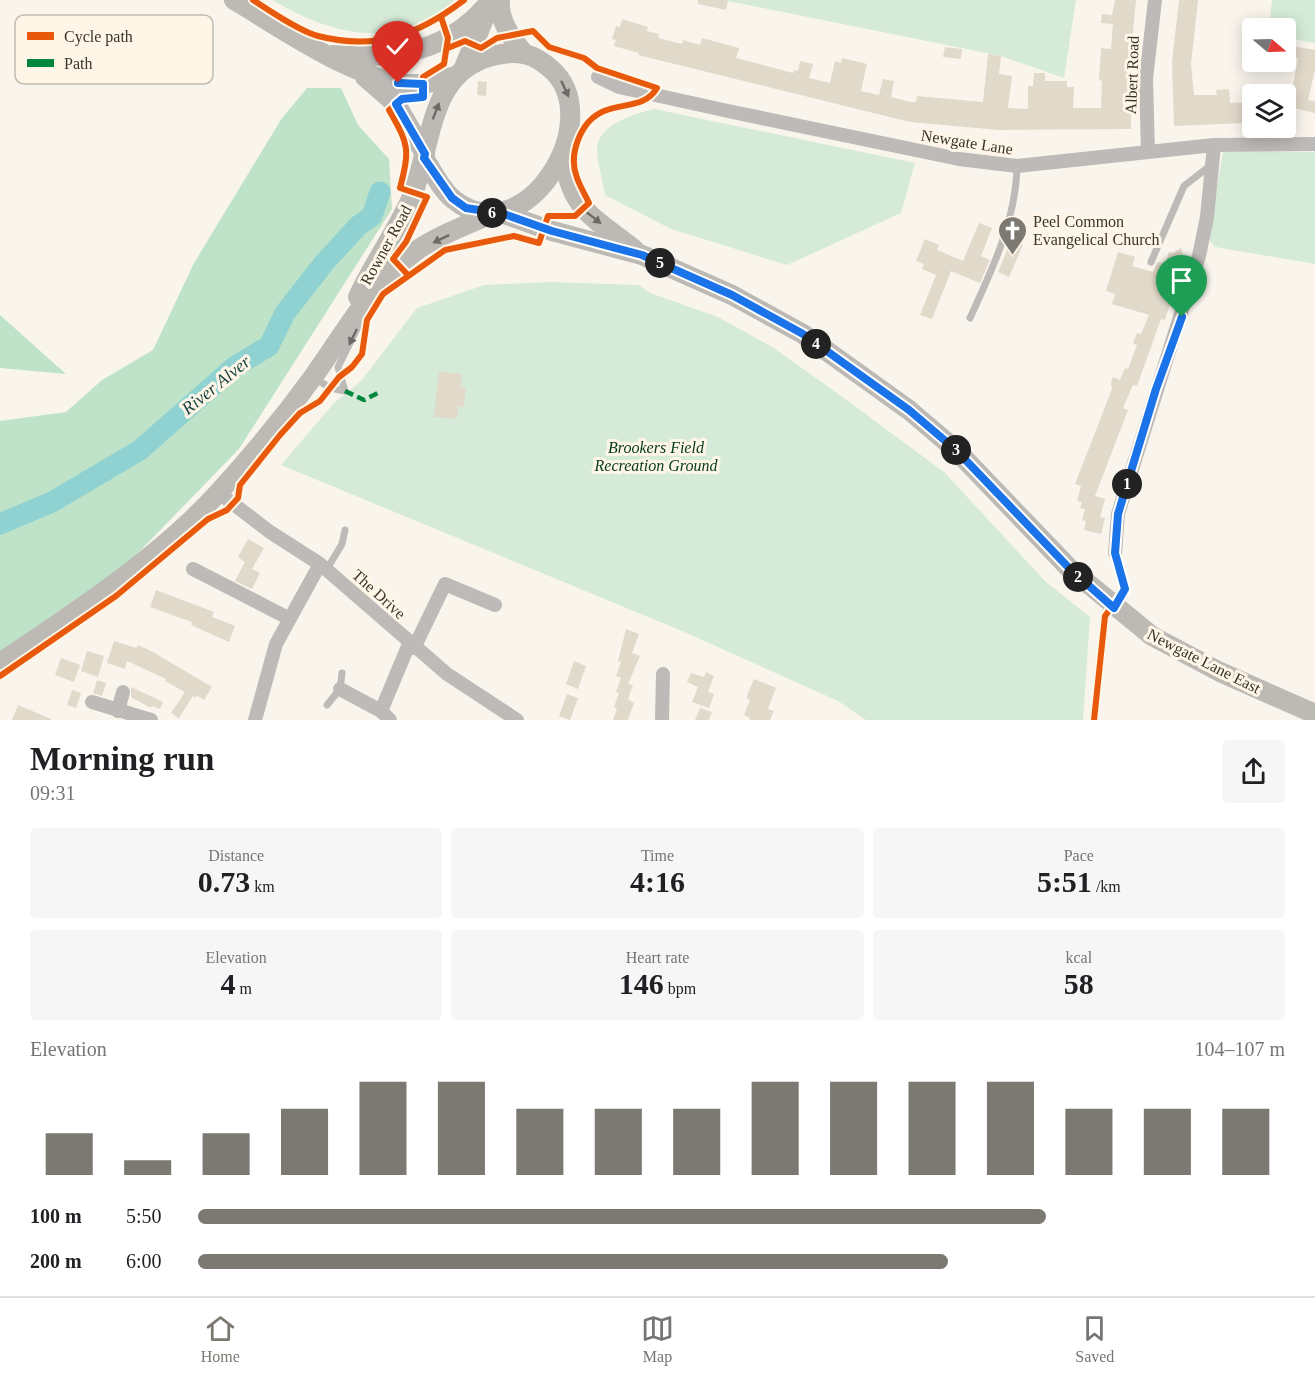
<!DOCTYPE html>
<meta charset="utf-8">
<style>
body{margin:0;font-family:"Times New Roman",serif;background:#f6f6f6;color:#202124;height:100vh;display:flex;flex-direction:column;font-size:22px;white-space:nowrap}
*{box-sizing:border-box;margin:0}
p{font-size:20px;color:#757577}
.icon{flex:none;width:33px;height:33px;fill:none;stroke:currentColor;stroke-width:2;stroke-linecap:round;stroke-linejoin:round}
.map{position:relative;height:720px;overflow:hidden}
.details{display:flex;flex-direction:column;background:#fff;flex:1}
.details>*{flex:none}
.needle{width:39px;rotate:109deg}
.buttons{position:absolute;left:1242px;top:18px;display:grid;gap:12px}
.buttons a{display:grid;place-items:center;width:54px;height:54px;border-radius:6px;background:#fff;box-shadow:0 3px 15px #0003;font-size:30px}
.pin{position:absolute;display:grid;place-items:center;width:51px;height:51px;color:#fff;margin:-62px -26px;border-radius:50% 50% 50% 0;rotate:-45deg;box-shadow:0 0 6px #0007}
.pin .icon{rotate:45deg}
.km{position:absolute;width:30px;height:30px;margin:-15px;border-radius:50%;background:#222;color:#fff;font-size:16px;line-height:30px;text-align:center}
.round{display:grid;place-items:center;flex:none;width:63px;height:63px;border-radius:6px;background:#f6f6f6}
.summary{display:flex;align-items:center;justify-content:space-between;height:102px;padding:0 30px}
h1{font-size:33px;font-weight:700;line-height:45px}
.stats{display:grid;grid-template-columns:repeat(3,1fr);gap:9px;height:102px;padding:6px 30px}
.stats div{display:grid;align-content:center;border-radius:6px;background:#f6f6f6;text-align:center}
.stats b{font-size:30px;font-weight:700}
.stats small{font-size:16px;font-weight:400}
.stats p{font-size:16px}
.chart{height:168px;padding:12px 30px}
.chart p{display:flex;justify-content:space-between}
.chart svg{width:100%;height:108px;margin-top:6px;stroke:#7c7872;stroke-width:6}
ul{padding:0 30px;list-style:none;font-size:20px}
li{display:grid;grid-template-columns:96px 72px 1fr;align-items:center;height:45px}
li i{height:15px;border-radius:8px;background:#7c7872}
.dock{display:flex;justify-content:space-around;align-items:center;height:84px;border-top:2px solid #e0e0e0;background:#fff;font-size:16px;color:#757577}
.dock a{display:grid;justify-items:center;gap:3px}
.dock .active{color:#7c7872}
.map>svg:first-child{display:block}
.green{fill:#d5ebd8}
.forest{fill:#bfe3c8}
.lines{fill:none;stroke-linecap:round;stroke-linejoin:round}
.river{stroke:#8fd2d1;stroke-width:21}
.building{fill:#e1d9c9}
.service{stroke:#bdbab7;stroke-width:7}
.minor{stroke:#bdbab7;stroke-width:14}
.secondary{stroke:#bdb9b5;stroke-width:20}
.quiet{stroke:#00873e;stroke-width:4.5;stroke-dasharray:9 4.5;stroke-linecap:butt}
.cycleway-casing{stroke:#fff6e7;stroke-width:10}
.cycleway{stroke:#e8590c;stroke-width:6}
.oneway{fill:#6d6a65}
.route-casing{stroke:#fff;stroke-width:12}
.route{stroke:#1a73e8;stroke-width:8}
.labels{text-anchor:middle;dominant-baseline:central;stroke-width:6;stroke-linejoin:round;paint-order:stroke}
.street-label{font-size:16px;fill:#38352f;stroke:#fff6e7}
.poi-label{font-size:16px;fill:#38352f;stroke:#fff6e7;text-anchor:start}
.park-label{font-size:16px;font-style:italic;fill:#00391e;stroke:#fff6e7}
.water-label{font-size:18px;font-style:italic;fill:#194646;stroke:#fff6e7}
.key{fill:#fff6e7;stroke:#c3bcb0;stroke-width:1.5}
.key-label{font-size:16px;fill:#38352f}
</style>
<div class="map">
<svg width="1315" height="720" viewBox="0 0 1315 720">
<rect width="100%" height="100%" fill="#f9f5ed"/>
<path class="green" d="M272,0H455C395,52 335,36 272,0Z
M723,0H1076L1064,78L1001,56Z
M1272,0H1315V43L1286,38V28H1269Z
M654,109L915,163L901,213L787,265L671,229L605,195C603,181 598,166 597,152C595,125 634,114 654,109Z
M1223,152H1315V264L1215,247L1208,239Z
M550,282L639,285L650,293L718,317L774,348L837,393L944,472L1046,582L1090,617L1083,720H866L838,701L682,631L281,465L334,403L361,381L417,308L484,285Z"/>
<path class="forest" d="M307,88H341L358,125L389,159L392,209L239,449L105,587L0,654V421L66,412L102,380L153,350L194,263L282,118Z
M0,315L66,374L0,368Z"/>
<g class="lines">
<path class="river" d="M0,524L52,502L140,450L234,367L269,346L285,313L324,263L358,226L372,216L380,192"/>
</g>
<path class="building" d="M698,0H723L728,1L726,10L698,4Z
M1115,0H1136L1128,86H1131V129L999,130L910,122L638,55L639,53L614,46L616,40L612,39L616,26L620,27L622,19L648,27L647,31L659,34L658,38L682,44L683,40L700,45L702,38L739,48L736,58L793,73L794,70L798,71L800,61L813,64L809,78L830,83L835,61L841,63L842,58L867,64L861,91L879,95L883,79L894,81L891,97L910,102H916L917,96L983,102L988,54L1001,56L999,74L1012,76L1008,108L1028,109V86H1033L1034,73H1045V81H1067V87H1074L1073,108H1101L1102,81L1099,80L1101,48L1111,49L1113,24L1101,23L1102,14L1112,15Z
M1179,0H1198L1191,65L1194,95H1217L1216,90L1229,89L1230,103L1252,102V120H1244V123L1174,126L1172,62Z
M1287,45L1315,50V70L1308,100L1315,101V113L1289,107L1298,58L1286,56Z
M945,47L962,49L961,59L943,57Z
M478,81L487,82L486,96L477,95Z
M979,223L992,228L981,256L990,260L980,283L951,271L932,319L920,315L936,275L922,269L924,264L916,261L925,239L939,245L937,250L963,261Z
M1011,240L1023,245L1009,277L998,272Z
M1181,248L1183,256L1189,257L1174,305L1170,304L1165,320L1161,319L1137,386L1133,385L1123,408L1128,410L1095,496L1105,499L1100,517L1105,518L1101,534L1084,530L1086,521L1082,520L1085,509L1080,508L1082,502L1077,501L1081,486L1075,484L1112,389L1111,382L1113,377L1120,380L1125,368L1128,369L1137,345L1133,343L1137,333L1141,334L1149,315L1112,304L1115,294L1106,291L1118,252L1135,257L1132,266L1153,272L1157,262L1165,264L1169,252L1173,253Z
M439,372L462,374L461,387H466L464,407L458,406L457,419L434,417Z
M248,539L264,548L252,569L260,573L252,589L235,581L245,562L238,557Z
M156,590L214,612L212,617L235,626L229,642L191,625L192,622L150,607Z
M626,629L639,634L632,653L640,656L628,684L633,685L628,699L634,703L628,720H613L617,709L614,707L619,693L616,692L621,678L616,676L621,662L618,661Z
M114,641L136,648L138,645L153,652L212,687L204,700L197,695L196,698L193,696L179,718L171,713L185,692L165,681L166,679L127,661L125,669L107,663Z
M87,651L104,656L98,677L81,671Z
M61,658L80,665L74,682L55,675Z
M574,661L586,666L578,689L566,684Z
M706,672L714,676L708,692L714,694L709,708L692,702L698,687L687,682L691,673L704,677Z
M754,679L776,688L768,709L774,711L770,720H749L750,718L744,715L750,700L746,698Z
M97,680L106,683L102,696L93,693Z
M131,687L163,702L160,709L152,706L151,708L131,697Z
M72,690L81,693L76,708L67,705Z
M567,694L578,698L570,720L559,716Z
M18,705L51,719V720H12Z
M700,708L712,712L709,720H695Z"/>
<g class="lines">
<path class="service" d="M1151,262L1184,186L1211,165
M970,318C992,270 1016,220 1017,166
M315,378L330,388L345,391
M345,391L338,367L359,325
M327,569L342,544L345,530
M327,705L340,689L342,673"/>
<path class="minor" d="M598,77L619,87L728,111L959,159L1017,166L1214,145L1315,144
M1148,152L1146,79L1155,0
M219,493L270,532L320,564L447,674L517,720
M1115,553L1118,514L1199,256L1207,217L1214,145
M193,569L288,618
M414,648L445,584L495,605
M340,689L381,711L390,720
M92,702L151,720
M118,711L123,692
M381,711L409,644
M255,720L276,644L320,564
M662,720L663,674"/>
<path class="secondary" d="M234,0C280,27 363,86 416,84C430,84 443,79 456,76
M500,0C498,19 511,38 523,52
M333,55C395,60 451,52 491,0
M463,70L488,9
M365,77L396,104L425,154
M564,149C567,208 592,216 635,250
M504,214L552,231L642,255L732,295L803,334L909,410L956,450L1069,568L1152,636L1220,672L1315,714
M358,297C373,264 395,234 410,201C434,148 425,65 502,54C523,51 535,55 551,69C609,120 524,257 453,199C441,189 433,172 424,158
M0,663C72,615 160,557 218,493C251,457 284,417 313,377C345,333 370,284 416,251C438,235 468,225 493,213"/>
<path class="quiet" d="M345,391L364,400L378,393"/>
<defs>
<path id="cycleway" d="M253,0C270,11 299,31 318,36C376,51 418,35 464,0
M408,275L393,259L406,242L427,197L400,188C410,149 409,145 389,110L402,99L423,97V77L444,64L448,38L441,17
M0,676L116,596L208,519L227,510L238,498L240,485L280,435L300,413L320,401L339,377L352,367L362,354L367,320L383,294L445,250L514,236L539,243L548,216H575L589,203C585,195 580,186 577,178C568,155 580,121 604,111C623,103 645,108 657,88L597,68L584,58L549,47L533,31L497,38L481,48L465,41L448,48
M1094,720L1105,616L1125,589L1115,553"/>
</defs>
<use href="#cycleway" class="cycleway-casing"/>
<use href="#cycleway" class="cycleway"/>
</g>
<defs><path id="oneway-solid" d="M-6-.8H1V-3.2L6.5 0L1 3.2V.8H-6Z" transform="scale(1.5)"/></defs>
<g class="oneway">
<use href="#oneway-solid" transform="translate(565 89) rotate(65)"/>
<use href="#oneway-solid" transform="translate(436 111) rotate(-69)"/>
<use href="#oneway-solid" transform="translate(594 218) rotate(38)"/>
<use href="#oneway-solid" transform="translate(441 239) rotate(154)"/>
<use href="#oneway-solid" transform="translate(353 337) rotate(116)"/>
</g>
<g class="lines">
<defs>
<path id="route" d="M398,83L423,84V97L402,99L396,104L425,154L424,158L452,198L466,208L504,214L552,231L642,255L732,295L803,334L909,410L956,450L1069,568L1114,608L1125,589L1115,553L1118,514L1156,389L1182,317"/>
</defs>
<use href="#route" class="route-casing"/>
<use href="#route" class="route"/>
</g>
<defs>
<symbol id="church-pin" viewBox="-11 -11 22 30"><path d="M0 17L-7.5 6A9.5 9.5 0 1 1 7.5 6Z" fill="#7c7872" stroke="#fff6e7"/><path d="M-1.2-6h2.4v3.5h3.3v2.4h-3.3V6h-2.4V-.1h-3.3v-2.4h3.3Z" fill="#fff"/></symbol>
</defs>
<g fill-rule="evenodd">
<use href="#church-pin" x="996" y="214" width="33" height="45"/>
</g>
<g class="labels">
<g class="street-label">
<text transform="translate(1132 75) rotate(-88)">Albert Road</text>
<text transform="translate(967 142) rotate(9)">Newgate Lane</text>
<text transform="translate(386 245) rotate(-61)">Rowner Road</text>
<text transform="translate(379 594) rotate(42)">The Drive</text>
<text transform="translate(1204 661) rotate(27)">Newgate Lane East</text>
</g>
<g class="poi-label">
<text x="1033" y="221">Peel Common<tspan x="1033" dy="18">Evangelical Church</tspan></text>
</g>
<g class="park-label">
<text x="656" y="447">Brookers Field<tspan x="656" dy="18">Recreation Ground</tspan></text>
</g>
<g class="water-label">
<text transform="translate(216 385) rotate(-39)">River Alver</text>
</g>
</g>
<rect x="15" y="15" width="198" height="69" rx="9" class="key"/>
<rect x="27" y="32" width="27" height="8" fill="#e8590c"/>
<rect x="27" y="59" width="27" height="8" fill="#00873e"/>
<g class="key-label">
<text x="64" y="42">Cycle path</text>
<text x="64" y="69">Path</text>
</g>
</svg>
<div class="buttons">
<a><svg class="needle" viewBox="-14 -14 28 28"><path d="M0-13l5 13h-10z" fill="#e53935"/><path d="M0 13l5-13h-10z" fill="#757577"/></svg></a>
<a><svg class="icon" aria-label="layers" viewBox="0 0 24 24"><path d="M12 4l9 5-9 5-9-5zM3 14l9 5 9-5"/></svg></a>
</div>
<div class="pin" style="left:1182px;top:317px;background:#1e9e55"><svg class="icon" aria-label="arrive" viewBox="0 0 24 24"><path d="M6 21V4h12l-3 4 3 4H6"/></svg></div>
<div class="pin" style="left:398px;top:83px;background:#d93025"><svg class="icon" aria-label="check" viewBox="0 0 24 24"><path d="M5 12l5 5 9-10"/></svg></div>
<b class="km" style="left:1127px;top:484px">1</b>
<b class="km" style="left:1078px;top:577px">2</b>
<b class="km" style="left:956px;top:450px">3</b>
<b class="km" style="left:816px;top:344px">4</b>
<b class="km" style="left:660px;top:263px">5</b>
<b class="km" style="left:492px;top:213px">6</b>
</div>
<section class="details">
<div class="summary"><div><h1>Morning run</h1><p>09:31</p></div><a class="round"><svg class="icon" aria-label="share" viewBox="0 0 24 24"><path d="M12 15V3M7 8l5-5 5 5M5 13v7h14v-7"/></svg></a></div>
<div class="stats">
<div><p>Distance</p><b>0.73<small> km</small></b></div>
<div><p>Time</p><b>4:16</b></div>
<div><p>Pace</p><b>5:51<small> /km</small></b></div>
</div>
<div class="stats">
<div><p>Elevation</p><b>4<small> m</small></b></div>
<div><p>Heart rate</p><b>146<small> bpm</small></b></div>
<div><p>kcal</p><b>58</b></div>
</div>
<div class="chart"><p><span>Elevation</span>104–107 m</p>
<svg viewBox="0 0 160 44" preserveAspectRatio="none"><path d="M5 44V27M15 44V38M25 44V27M35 44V17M45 44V6M55 44V6M65 44V17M75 44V17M85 44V17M95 44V6M105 44V6M115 44V6M125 44V6M135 44V17M145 44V17M155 44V17"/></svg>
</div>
<ul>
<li><b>100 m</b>5:50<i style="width:78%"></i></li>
<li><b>200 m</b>6:00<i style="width:69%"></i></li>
</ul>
</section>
<nav class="dock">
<a class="active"><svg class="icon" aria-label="home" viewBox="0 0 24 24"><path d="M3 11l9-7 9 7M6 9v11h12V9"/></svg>Home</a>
<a><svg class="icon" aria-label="map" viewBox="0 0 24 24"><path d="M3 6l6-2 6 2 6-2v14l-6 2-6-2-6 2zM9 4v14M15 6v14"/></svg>Map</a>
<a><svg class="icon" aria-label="saved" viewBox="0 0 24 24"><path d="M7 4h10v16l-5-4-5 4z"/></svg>Saved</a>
</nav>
